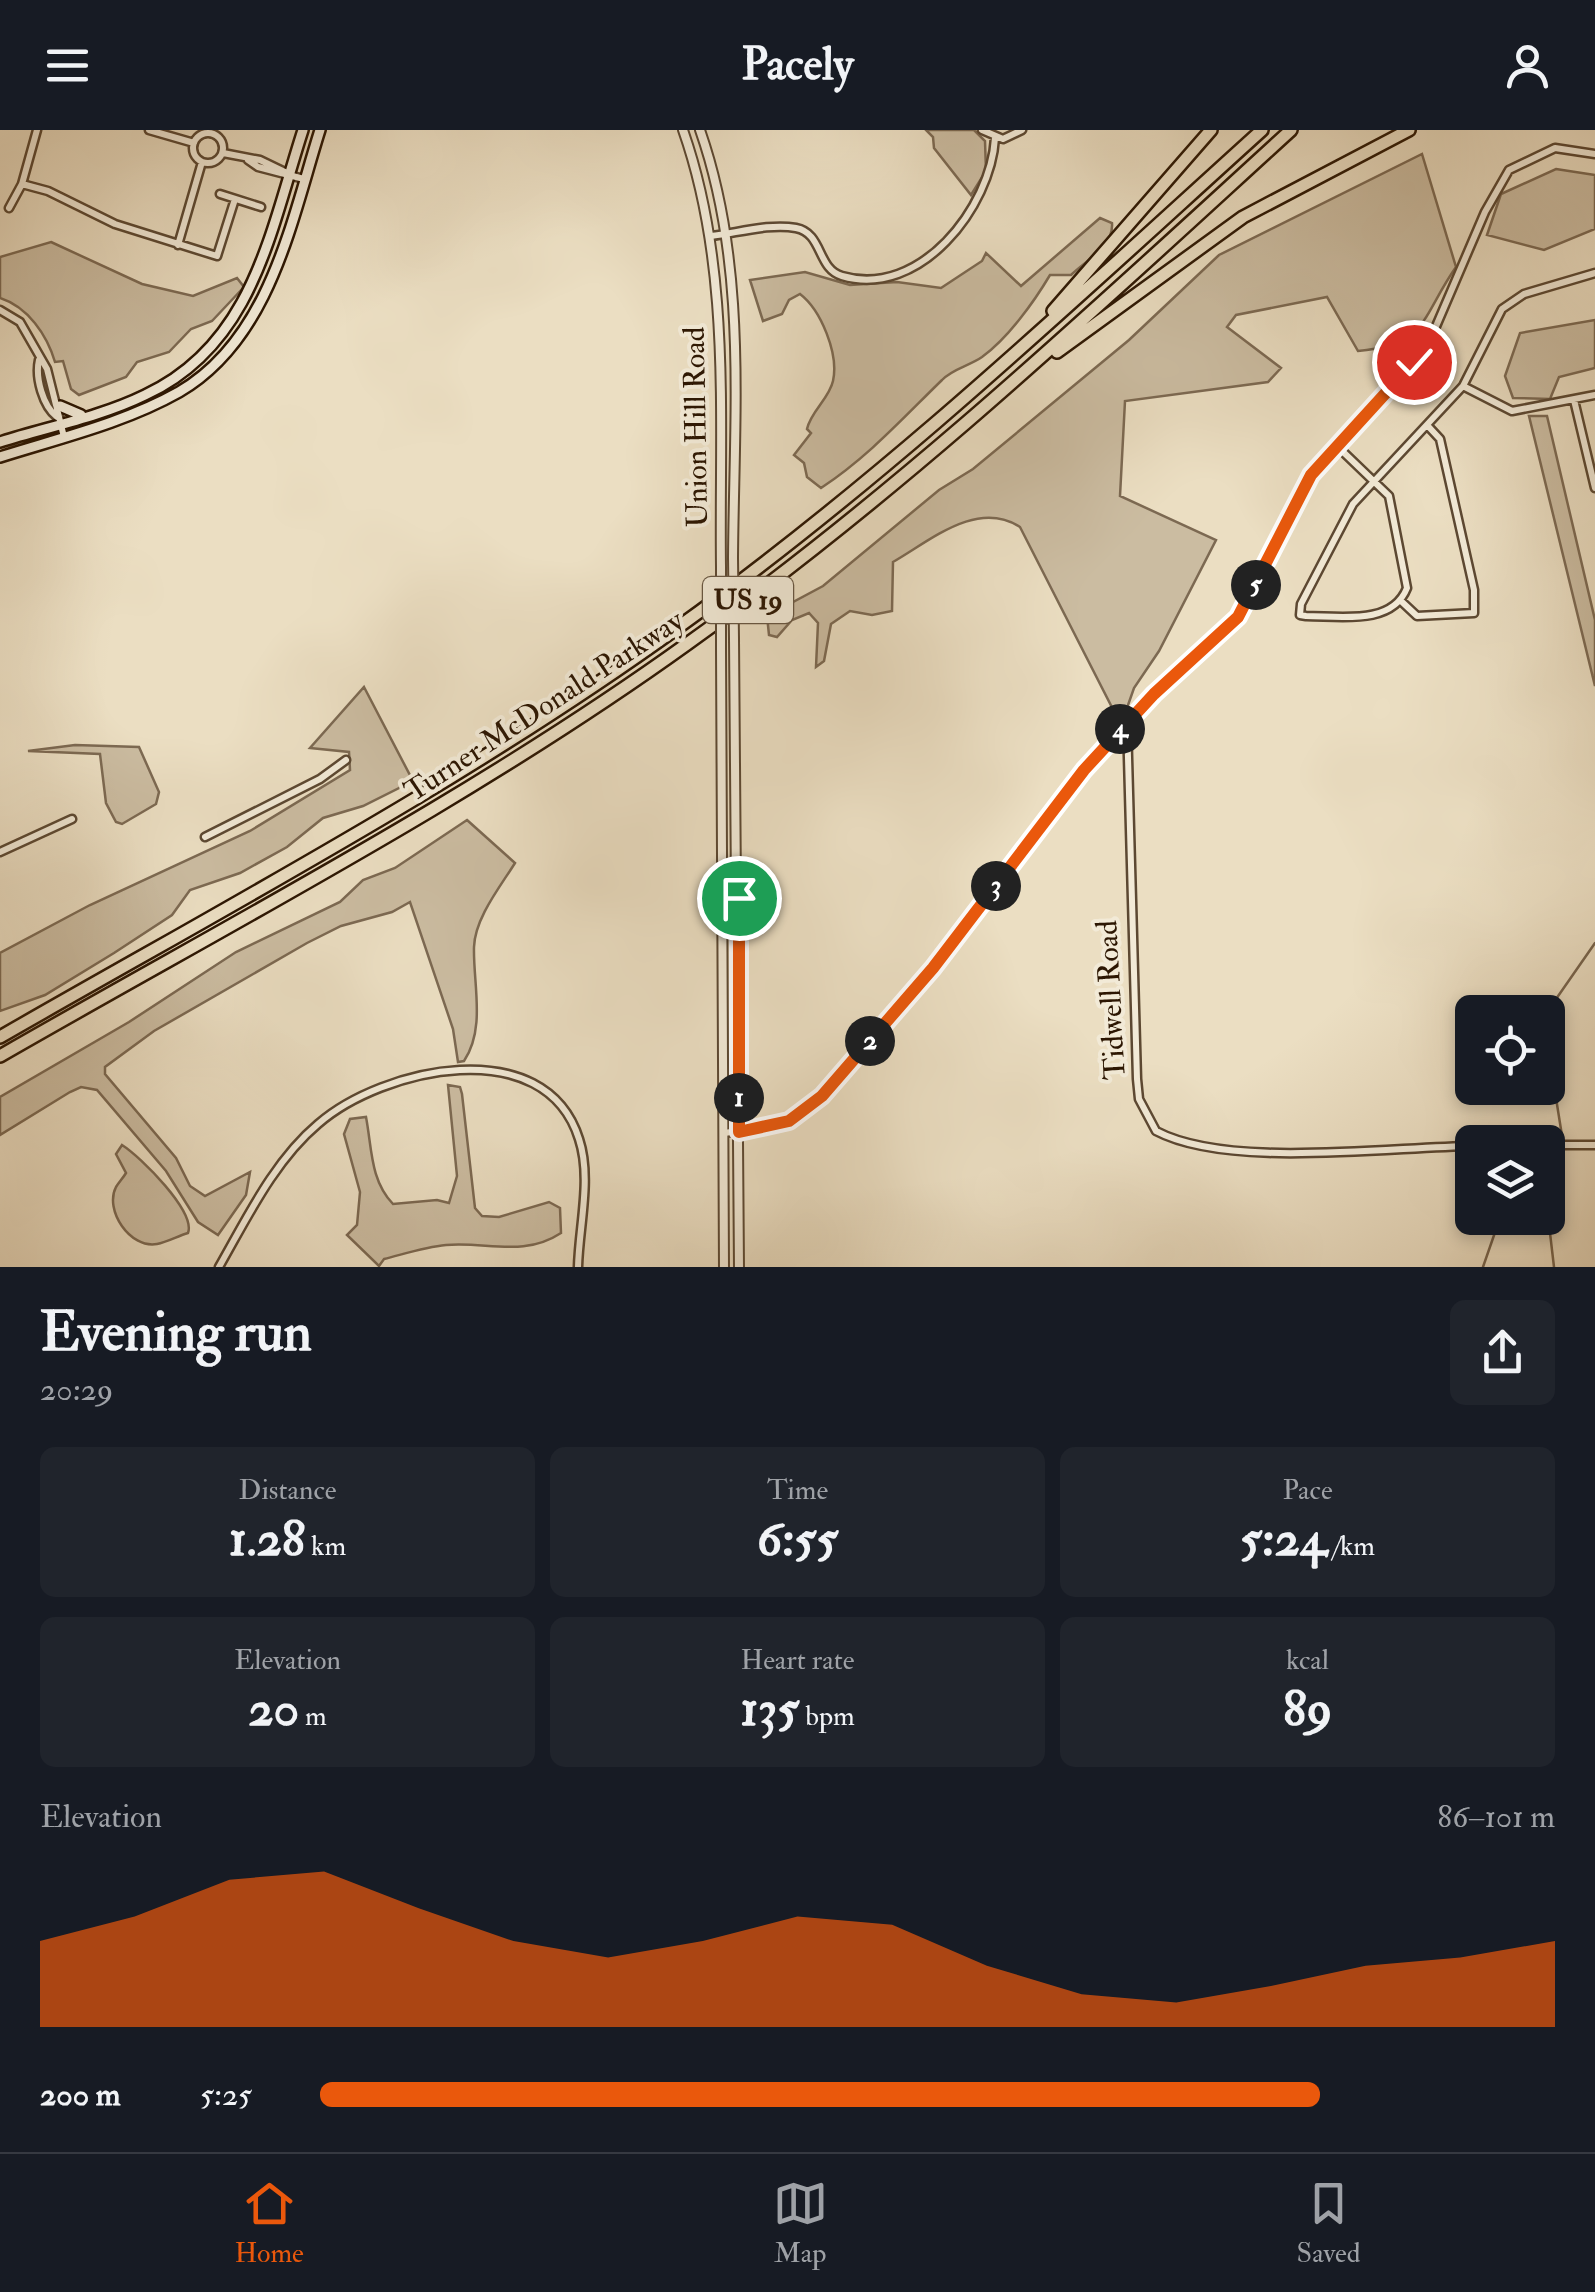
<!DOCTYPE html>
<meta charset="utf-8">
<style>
body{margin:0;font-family:"IM FELL Double Pica",serif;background:#20242c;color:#f1f3f6;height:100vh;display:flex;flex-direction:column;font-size:38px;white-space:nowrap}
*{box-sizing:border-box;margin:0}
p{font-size:32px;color:#9ea1a6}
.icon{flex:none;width:55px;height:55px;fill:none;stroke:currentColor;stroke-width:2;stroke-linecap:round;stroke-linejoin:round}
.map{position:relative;height:1137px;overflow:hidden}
.sheet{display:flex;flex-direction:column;background:#171b24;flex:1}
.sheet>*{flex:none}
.controls{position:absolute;left:1455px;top:865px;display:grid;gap:20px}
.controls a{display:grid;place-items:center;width:110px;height:110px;border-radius:15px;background:#171b24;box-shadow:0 5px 15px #0003;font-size:50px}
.pin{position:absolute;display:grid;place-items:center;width:85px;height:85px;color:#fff;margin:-42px;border:5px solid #fff;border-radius:50%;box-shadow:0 2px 10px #0007}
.km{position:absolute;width:50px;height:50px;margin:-25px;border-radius:50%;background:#222;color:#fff;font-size:28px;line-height:50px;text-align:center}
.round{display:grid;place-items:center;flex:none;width:105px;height:105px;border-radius:15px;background:#20242c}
.head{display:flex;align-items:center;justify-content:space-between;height:170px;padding:0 40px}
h1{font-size:55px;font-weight:800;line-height:75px}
.stats{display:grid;grid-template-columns:repeat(3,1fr);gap:15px;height:170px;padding:10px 40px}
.stats div{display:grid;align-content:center;border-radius:15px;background:#20242c;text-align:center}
.stats b{font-size:50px;font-weight:800}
.stats small{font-size:28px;font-weight:400}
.stats p{font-size:28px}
.chart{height:280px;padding:20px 40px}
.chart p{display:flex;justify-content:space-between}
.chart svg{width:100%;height:180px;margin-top:10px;fill:#ea580c;opacity:.7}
ul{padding:0 40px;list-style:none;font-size:32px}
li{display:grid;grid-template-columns:160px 120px 1fr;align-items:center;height:75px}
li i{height:25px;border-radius:12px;background:#ea580c}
header{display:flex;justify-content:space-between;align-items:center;height:130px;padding:0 40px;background:#171b24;font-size:45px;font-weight:800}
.dock{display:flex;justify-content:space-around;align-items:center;height:140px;border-top:2px solid #363941;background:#171b24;font-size:28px;color:#9ea1a6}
.dock a{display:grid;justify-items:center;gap:5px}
.dock .on{color:#ea580c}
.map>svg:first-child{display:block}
.green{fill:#cbbca1;stroke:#7c6952;stroke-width:2.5}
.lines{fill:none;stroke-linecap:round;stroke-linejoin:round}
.stream{stroke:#78654e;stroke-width:2.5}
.minor-casing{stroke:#5c4832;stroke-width:11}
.tertiary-casing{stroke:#5c4832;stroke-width:12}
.secondary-casing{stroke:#2c1602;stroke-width:14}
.motorway-casing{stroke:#2c1602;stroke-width:16}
.minor{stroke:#f2ead7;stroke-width:6}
.tertiary{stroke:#f2ead7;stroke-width:8}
.secondary{stroke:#f2ead7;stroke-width:9}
.motorway{stroke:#ebdec2;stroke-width:11}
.tertiary-bridge-casing{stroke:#5c4832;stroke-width:12;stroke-linecap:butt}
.tertiary-bridge{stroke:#f2ead7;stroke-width:8}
.route-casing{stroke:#fff;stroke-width:20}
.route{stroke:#ea580c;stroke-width:12}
.labels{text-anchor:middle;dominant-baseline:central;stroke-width:8;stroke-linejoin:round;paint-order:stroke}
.shield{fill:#f2ead7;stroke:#675642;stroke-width:2.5}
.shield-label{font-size:28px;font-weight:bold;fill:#2c1602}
.street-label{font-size:30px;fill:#2c1602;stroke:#f2ead7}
</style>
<header><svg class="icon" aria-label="menu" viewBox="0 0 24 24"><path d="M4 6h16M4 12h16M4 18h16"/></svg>Pacely<svg class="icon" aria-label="person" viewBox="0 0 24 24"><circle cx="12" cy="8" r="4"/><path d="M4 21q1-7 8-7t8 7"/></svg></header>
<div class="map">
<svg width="1595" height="1137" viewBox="0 0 1595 1137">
<rect width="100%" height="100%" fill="#ebdec2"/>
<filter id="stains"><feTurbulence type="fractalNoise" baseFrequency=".002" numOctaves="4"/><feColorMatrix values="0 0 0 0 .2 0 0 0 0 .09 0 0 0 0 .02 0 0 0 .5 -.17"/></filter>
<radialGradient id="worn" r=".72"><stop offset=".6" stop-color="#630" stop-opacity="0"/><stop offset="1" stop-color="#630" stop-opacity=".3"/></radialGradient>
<path class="green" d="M926,0H974L985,11L986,41L971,65L934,18L933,7Z
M1422,24L1456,137C1421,187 1428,215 1358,221L1327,167L1236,185L1227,197L1281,238L1268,252L1125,271L1120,366L1216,410L1159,521L1134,558L1121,595L1020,397C977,369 930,411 893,432L892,481L872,485L850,481L831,494L824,531L816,537L818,493L809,483L792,490L777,507L769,505L767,486L823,456L939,360L973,339L1129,210L1219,125Z
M1556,39L1595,45V99L1544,120L1487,105L1501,64Z
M1100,88L1112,93C1114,117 1086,130 1071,145H1050C1034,172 1008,208 982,227C969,236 952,239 942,250C902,289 868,327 821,358L807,347L804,333L794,325L811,303L807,299C811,281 829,269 833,251C839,224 821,180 800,164L789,170L782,184L763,191L750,150L805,142L850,155L897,152L941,158L982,131L986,123L1021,156Z
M51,112L142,154L193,166L237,148L244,157L212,191L191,199L169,222L137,232L126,247L79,265L71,259L63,231L55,232C47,205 28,177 0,168V127Z
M1595,190V238L1559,247L1550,269L1513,268L1505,246L1520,203Z
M1529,286H1547L1595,490V556Z
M364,557L413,651L363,676L323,688L287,717L240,743L190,760L172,785L114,823L45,865L0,881V823L90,775L250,701L350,640L349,622L310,618Z
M75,615L139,617L159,662L156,674L122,694L116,692L106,673L100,624L28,621Z
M467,690L515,733C500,757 475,788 474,817C473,854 486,898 464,931L458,932L453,899L410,772L392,782L341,796L307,813L154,901L105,937V944L176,1028L190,1056L205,1066L250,1042L246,1065L218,1105L198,1092L166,1041L97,960L81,957L70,962L0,1005V967L129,892L236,822L340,772L363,750L395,738Z
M448,955L460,957L462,964L475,1078L482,1086L499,1087L549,1072L560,1078L561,1103C523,1128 486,1111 446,1115C425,1117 404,1124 384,1129L379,1136L347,1105L357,1095L360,1062L344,1004L350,989L366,987C372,1018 370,1050 393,1074L437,1070L449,1073L457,1046Z
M122,1015C141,1027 196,1082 188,1103C178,1106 167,1112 157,1114C130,1119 104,1080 116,1057C119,1052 123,1048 126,1043L116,1024Z"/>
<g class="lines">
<path class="stream" d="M1547,882L1595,813
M1548,918L1563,1012
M1548,1022L1560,1018
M1548,1086L1554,1137
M1483,1137L1500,1088"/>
<defs>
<path id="minor" d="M149,0L194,13
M982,0L1003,9L1022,0
M193 18a15 15 0 1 1 30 0a15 15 0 1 1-30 0Z
M223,23L260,30L289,44
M248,30L258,37L304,49
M22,54L48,61L115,94L217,126L235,69
M220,64L261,77
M9,78L22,54L37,0
M711,106C737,103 770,93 796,98C823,103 817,139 842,146C920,169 991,77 995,8
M178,115L202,32
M0,180L20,192L47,239L64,307
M39,230C35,248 43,276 57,287
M1463,256L1512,281L1595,265
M1574,270L1595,358
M1337,316L1389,366L1407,458C1392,496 1339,486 1306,486L1300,485L1301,474L1353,374L1463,256L1502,179L1524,164L1595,143
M1401,471L1417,486L1474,483V460L1440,309L1427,295
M1127,592L1137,949L1139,969L1156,1001C1228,1039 1388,1017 1472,1016
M205,707L320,649L346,630
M0,722L72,689
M724,1003L775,996L816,972L933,838L1084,640L1154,564L1238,487L1311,345L1431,208L1485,82L1509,40L1555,18L1595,24
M1548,1015H1595
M219,1137C247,1088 274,1031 318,994C382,938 545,901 579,1009C592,1048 579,1096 578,1137"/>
<path id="tertiary" d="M683,0C732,139 719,292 721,437
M700,0C748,137 734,285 733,428
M734,509L739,1137
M721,518L724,1137"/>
<path id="secondary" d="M60,276L81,285
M0,312C47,297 100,287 145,265C253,215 270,102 303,0
M0,327C60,308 124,293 179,262C270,209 291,92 320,0"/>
<path id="motorway" d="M1053,181L1211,0
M1057,222L1243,87L1409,0
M0,907C228,776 463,652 677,498C886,348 1072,172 1262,0
M0,926C231,793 470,670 687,514C903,360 1095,179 1291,0"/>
</defs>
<use href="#minor" class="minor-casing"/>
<use href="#tertiary" class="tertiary-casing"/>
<use href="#secondary" class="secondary-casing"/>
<use href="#motorway" class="motorway-casing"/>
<use href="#minor" class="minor"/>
<use href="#tertiary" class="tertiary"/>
<use href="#secondary" class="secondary"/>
<use href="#motorway" class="motorway"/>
<defs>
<path id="tertiary-bridge" d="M733,428L734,509
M721,437V518"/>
</defs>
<use href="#tertiary-bridge" class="tertiary-bridge-casing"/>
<use href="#tertiary-bridge" class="tertiary-bridge"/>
</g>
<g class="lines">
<defs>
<path id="route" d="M739,768V1002L789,991L822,966L933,838L1084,640L1154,564L1238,487L1311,345L1414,232"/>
</defs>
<use href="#route" class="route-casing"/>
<use href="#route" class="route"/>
</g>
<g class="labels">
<rect class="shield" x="703" y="447" width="90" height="46" rx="8"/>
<g class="shield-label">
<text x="748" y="470">US 19</text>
</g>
<g class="street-label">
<text transform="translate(696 297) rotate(-91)">Union Hill Road</text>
<text transform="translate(544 576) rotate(-33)">Turner McDonald Parkway</text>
<text transform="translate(1111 870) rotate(-93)">Tidwell Road</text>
</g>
</g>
<rect width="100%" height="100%" filter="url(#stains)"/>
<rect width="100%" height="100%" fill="url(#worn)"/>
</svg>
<div class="controls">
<a><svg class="icon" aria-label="locate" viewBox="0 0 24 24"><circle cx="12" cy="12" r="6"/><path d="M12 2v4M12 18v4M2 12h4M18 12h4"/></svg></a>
<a><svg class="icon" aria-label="layers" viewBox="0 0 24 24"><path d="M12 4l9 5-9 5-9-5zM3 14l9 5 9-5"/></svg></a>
</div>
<div class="pin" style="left:739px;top:768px;background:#1e9e55"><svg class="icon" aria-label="arrive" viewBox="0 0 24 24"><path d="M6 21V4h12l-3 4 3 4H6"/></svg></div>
<div class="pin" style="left:1414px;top:232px;background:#d93025"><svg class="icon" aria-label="check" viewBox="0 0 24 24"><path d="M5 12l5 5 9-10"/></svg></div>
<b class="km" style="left:739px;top:968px">1</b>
<b class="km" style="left:870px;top:911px">2</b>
<b class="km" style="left:996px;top:756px">3</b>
<b class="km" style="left:1120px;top:599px">4</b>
<b class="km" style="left:1256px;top:455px">5</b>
</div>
<section class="sheet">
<div class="head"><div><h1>Evening run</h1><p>20:29</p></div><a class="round"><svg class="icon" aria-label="share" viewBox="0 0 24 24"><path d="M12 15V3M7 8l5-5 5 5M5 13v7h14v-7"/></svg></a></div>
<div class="stats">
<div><p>Distance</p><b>1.28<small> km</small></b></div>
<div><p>Time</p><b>6:55</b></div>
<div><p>Pace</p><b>5:24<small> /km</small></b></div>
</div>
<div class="stats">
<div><p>Elevation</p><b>20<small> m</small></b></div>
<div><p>Heart rate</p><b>135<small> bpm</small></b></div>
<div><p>kcal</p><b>89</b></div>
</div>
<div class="chart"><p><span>Elevation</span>86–101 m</p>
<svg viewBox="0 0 160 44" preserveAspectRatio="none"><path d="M0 44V23L10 17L20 8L30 6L40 15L50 23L60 27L70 23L80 17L90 19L100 29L110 36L120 38L130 34L140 29L150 27L160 23V44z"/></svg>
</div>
<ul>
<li><b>200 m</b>5:25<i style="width:81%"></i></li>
</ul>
</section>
<nav class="dock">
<a class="on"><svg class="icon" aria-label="home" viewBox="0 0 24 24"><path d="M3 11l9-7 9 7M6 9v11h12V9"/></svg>Home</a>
<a><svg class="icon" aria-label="map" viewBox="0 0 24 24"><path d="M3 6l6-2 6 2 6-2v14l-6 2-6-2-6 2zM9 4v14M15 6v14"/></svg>Map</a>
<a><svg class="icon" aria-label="saved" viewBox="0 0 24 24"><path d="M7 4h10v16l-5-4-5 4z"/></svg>Saved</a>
</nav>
